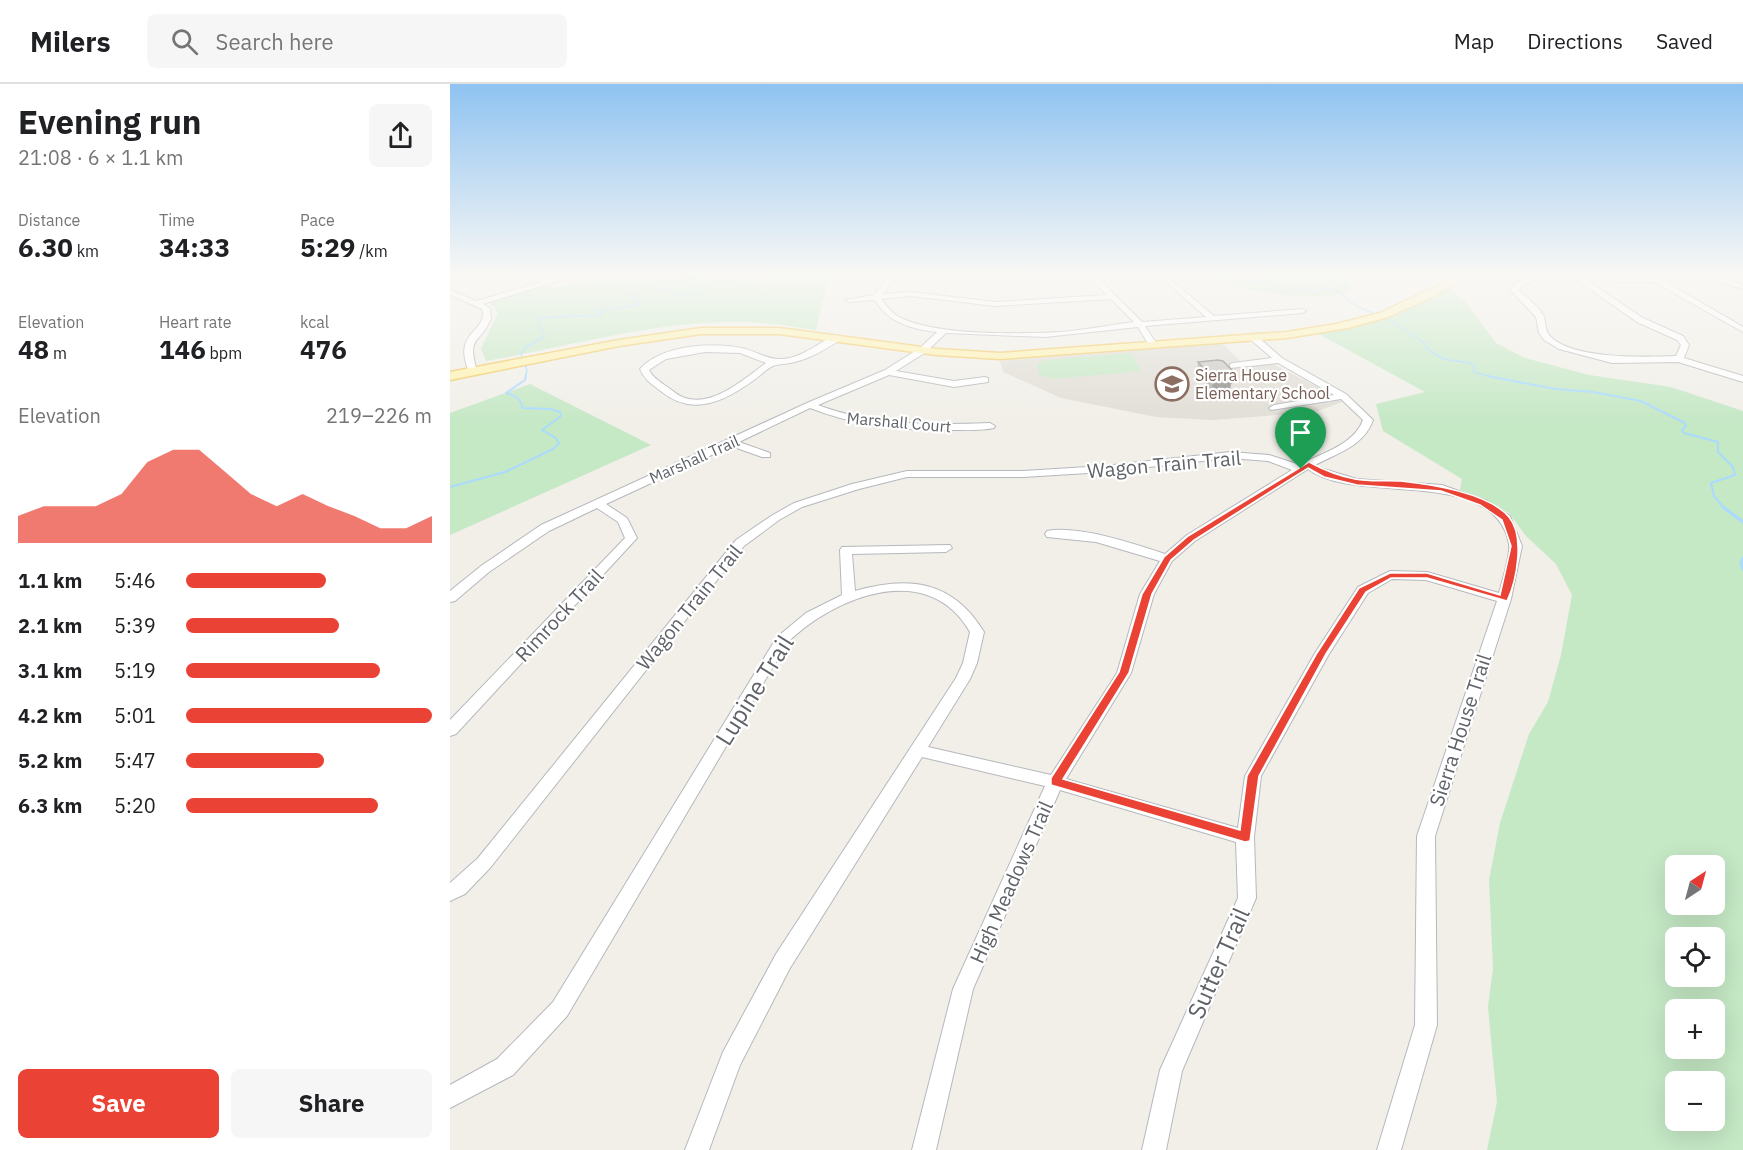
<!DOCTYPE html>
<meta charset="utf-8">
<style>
body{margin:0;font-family:"IBM Plex Sans",sans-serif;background:#f6f6f6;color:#202124;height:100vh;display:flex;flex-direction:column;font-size:22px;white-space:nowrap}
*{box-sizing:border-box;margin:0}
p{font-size:20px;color:#757577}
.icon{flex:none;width:33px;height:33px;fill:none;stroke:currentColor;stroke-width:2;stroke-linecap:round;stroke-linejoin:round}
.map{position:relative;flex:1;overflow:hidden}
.side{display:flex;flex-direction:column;background:#fff;width:450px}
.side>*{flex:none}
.needle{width:39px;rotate:36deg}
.tools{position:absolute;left:1215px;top:771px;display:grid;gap:12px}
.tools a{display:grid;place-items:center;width:60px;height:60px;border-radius:9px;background:#fff;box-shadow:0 6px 24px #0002;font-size:30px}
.pin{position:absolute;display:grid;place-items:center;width:51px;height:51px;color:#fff;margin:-62px -26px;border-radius:50% 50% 50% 0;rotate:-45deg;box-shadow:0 0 6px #0007}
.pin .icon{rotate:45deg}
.round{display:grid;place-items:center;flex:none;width:63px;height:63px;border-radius:9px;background:#f6f6f6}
.head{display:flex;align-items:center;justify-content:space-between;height:102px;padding:0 18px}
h1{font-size:33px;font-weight:700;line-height:45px}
.metrics{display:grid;grid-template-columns:repeat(3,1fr);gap:9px;height:102px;padding:6px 18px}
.metrics div{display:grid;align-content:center}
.metrics b{font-size:26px;font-weight:700}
.metrics small{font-size:16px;font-weight:400}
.metrics p{font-size:16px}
.chart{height:168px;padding:12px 18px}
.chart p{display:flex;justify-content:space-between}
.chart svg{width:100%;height:108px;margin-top:6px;fill:#ea4335;opacity:.7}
.cta{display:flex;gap:12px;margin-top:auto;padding:12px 18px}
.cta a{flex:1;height:69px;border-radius:9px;background:#ea4335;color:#fff;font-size:24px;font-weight:700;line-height:69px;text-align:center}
.cta a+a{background:#f6f6f6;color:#202124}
ul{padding:0 18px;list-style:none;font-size:20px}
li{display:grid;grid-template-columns:96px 72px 1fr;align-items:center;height:45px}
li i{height:15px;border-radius:8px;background:#ea4335}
header{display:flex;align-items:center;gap:36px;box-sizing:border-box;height:84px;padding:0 30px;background:#fff;border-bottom:2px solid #e0e0e0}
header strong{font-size:28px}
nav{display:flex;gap:33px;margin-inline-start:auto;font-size:21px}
.search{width:420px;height:54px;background:#f6f6f6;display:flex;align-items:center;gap:15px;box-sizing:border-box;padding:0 21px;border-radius:9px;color:#757577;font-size:22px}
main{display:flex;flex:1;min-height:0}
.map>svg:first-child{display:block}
.education{fill:#e1ded6}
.green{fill:#c5e8c5;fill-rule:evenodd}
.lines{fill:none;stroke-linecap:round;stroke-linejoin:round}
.stream-far2{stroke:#aadaff;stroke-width:1.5}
.stream-far1{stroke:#aadaff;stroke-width:2}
.stream{stroke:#aadaff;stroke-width:3}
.minor-casing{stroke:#b5b8bc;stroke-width:2}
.major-casing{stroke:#f2c960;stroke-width:3}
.minor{fill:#fff;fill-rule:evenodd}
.major{fill:#fff2af;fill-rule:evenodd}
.wall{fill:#afaea9}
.shaded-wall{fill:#8f8d8a}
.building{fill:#cccac5;stroke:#8f8d8a;stroke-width:1.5}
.route{fill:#ea4335;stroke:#fff;stroke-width:1.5;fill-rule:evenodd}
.labels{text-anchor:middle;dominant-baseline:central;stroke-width:4.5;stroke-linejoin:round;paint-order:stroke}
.far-education-label{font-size:16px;fill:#785e54;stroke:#fff;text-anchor:start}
.far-street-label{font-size:16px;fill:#5f6368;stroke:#fff}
.street-label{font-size:20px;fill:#5f6368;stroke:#fff}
.near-street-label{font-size:24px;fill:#5f6368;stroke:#fff}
</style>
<header>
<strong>Milers</strong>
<div class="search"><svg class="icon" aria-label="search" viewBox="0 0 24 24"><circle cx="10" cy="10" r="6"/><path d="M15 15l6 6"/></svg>Search here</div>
<nav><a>Map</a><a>Directions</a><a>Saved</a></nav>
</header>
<main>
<section class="side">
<div class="head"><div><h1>Evening run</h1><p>21:08 · 6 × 1.1 km</p></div><a class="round"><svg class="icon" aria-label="share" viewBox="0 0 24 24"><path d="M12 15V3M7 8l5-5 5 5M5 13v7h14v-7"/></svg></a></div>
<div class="metrics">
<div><p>Distance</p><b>6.30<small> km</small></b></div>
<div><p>Time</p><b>34:33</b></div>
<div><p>Pace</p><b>5:29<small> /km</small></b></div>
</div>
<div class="metrics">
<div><p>Elevation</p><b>48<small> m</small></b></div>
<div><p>Heart rate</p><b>146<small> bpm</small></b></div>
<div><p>kcal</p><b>476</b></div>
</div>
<div class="chart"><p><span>Elevation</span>219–226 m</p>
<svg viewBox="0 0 160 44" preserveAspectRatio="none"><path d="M0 44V33L10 29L20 29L30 29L40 24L50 11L60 6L70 6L80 15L90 24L100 29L110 24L120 29L130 33L140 38L150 38L160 33V44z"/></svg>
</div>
<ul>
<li><b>1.1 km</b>5:46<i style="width:57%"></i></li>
<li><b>2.1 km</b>5:39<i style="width:62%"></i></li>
<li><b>3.1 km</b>5:19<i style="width:79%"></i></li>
<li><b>4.2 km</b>5:01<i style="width:100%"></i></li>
<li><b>5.2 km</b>5:47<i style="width:56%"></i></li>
<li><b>6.3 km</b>5:20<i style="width:78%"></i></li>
</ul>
<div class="cta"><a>Save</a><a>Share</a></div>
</section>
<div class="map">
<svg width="1293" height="1066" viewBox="0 0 1293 1066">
<rect width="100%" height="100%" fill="#f1efe8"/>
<path class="education" d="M772,259L791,278L813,275L875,307L892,318L868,327L828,331L762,336L706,333L611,314L553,288L550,277Z"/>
<path class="green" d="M144,190H389L377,200L366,246C336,241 306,237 275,238C194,240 115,263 36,277L31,265L48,229L40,218L97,201L104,204L146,191Z
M752,190H898L902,206C865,222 789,206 752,190Z
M999,205L1015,217L1046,259L1075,274L1139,291L1221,303L1293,327V1066H1037L1047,1018L1038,923L1043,884L1039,796L1050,739L1079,650L1098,618L1111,571L1122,511L1106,480L1076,452L1059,429L1030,413L1010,406L1012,395L933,347L926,320L975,308L869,250L927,237ZM1226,782H1264V820H1226ZM1226,854H1264V892H1226ZM1226,926H1264V964H1226ZM1226,998H1264V1036H1226Z
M681,269L691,287L603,295L589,291L587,280L595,276Z
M80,300L201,361L0,451V329Z"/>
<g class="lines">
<path class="stream-far2" d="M280,190H285
M767,190L776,193L782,190
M800,190L796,195L797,198L826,199L821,204L830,206L844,202L864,209C885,199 887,207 902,219C908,224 918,227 925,230
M208,199L210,204C224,211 238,213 253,208L254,202L270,198L282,199
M940,236L976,260V264L993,275L1020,279L1024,281V288L1046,294
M75,294L77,286L71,270L75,264L95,252L88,239V234L150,231L152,229L146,227L189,221L188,216L180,214L196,202L207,199L261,192L262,190"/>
<path class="stream-far1" d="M1038,292L1105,305L1143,308L1191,317L1235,339L1236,342L1232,346L1234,349L1268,358V368L1283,383L1285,391L1261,399L1264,412L1275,425
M0,403L55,388L103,365L109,359L106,354L92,346L111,332L110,328L100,325L72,324C72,314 64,312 56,309L75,296L76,292"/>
<path class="stream" d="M1273,423L1293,438
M1293,474L1291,479L1293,485"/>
<defs>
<path id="minor" d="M77,190C86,190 93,194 101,195C110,195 121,189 131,190L33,220L40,224L41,235C28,263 17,250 27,288L20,290C0,246 39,249 32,225L0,211V206L26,217L94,197Z
M440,190H447L433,210L461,208L545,218L657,211L636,190H644L692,238L756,233L707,190H714L764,232L852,225L856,227L852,229L695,242L706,259L702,262L699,261L688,243L595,253L496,249L476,268L446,287L504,297L535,293L538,294V298L504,303L439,291L368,321C423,342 482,341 540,339L545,342L544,344C530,347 515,346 502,346C453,347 406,342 360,324L289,358L320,369V373H312L281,362L156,420L177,434L187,454L6,650L0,652V636L175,454L168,438L147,424L99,447L39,488L5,517L0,518V507L31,482L91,441L357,319L435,286L470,264L487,248C462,245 438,239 425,216L399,218L395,216L424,211ZM461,212L545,222L661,215L684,238C659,241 635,246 611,248C569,250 489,252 451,234C443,230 436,223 432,215Z
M527,190L573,192L626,190L622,192L573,196Z
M1089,190H1099L1073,202L1068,206C1076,213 1090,223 1094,233C1096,239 1095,246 1099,251C1120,276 1196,273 1226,272L1231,261L1227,256L1187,238L1127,196L1104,190L1178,195L1259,190L1293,201V205L1250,192L1214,197L1293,243V248L1204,198L1138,197L1193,234L1233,252L1239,261L1234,274L1293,292V298L1228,278L1162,279L1109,265L1094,256L1089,249L1086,233L1060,206L1067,198Z
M387,251L391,254L390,256C374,266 358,276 340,279C336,280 331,280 326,281C319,282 310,292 304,296C275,317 243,333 212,308C203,301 194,296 190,285C212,261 261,258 292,264C306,267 317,276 332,275C353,274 368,258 387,251ZM255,268L290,269L316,279C295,294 264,323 235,314C228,312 222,306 216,302C209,297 202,293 199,286L216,275Z
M801,252H807L832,274L896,310L923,336C914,362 888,369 865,381L867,383L907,395L992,401L1037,417L1060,432L1072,462L1061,515L985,752L987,941L951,1066H927L965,941L967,752L1047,517L976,496L942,495L918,509L879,570L811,692L804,753L806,814L732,987L716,1066H692L710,986L788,814L786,758L610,706L523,905L486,1066H462L503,905L595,702L472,673L340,884L290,981L259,1066H235L273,968L326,870L506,594L513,579L520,548C478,475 385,512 337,559L117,932L63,991L0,1024V1001L47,975L103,918L327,553L356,529L392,511L390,466L392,463L500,461L502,464L496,468L402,470L405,507C460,491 503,497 534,548L527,579L520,595L478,663L601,691L667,589L690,510L710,477L646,458L597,453L595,450L597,447C628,441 685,460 715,470L737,451L842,386L818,377L780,374L654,388L573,393H457L409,405L352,423L329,436L294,462L40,784L15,810L0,817V799L28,774L286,456L321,432L344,419L402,400L457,387H573L654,382L780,368L819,371L850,381C872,368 903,362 913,336L891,315L821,326L819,324L824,321L884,311L828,279L780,284V280L783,279L822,274L801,256ZM858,385C904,422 1045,381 1059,460C1061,471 1052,497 1049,509L977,488L940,487L908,503L865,569L795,692L788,744L616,695L681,589L704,510L722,477L745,457Z"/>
<path id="major" d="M1011,190H1023L980,214L938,233L898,244L837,254L550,275L487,271L329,250H251L169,262L0,296V288L169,256L251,244H329L487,265L550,269L837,248L886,240L930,229Z"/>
</defs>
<use href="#minor" class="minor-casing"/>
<use href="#major" class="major-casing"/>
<use href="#minor" class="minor"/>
<use href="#major" class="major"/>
</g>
<path class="wall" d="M748,278L784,288L782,300H781L780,305L762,307L747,290Z"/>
<path class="shaded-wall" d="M778,288H784L782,300H781L780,305L762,307L763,295Z"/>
<path class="building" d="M768,276L773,277L784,288H778L782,292L763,295L748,278Z"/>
<linearGradient id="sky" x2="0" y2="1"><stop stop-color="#8fc3f1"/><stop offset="0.56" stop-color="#f9f8f5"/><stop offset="1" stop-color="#f9f8f5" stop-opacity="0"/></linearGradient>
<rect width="1293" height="339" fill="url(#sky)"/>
<path class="route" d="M859,378C874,386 888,392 905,395C920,398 936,396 951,397C980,400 1039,409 1059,433C1075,452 1067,496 1057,517L977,494H941L916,508L876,570L809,692L800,757L795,758L601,701V694L669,588L692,510L714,473L738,452ZM858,384L874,393L907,401L991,407L1030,421L1052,436L1061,462L1050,511L977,489H940L909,504L867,569L797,692L790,746L613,695L679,589L702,510L721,476L744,456Z"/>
<defs>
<symbol id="school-ring" viewBox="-11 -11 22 22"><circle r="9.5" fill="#fff" stroke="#8d6e63" stroke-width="1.5"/><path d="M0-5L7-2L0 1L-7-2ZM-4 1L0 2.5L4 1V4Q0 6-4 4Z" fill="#8d6e63"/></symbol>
</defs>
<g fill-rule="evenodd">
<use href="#school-ring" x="703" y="281" width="38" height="38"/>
</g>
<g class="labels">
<g class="far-education-label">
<text x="745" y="291">Sierra House<tspan x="745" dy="18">Elementary School</tspan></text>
</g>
<g class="far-street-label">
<text transform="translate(449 338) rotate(5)">Marshall Court</text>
<text transform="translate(244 375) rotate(-24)">Marshall Trail</text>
</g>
<g class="street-label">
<text transform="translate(714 380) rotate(-5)">Wagon Train Trail</text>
<text transform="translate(239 523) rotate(-51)">Wagon Train Trail</text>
<text transform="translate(109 531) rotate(-47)">Rimrock Trail</text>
<text transform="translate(1010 646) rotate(-72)">Sierra House Trail</text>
<text transform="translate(561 798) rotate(-66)">High Meadows Trail</text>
</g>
<g class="near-street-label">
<text transform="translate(304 606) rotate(-58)">Lupine Trail</text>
<text transform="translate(768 879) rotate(-66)">Sutter Trail</text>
</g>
</g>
</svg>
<div class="tools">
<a><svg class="needle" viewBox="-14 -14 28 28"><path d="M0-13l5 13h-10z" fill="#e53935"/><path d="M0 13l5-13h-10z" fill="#757577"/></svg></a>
<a><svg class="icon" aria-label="locate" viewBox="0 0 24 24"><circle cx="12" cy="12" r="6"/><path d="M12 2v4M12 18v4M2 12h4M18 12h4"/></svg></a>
<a>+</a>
<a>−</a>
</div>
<div class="pin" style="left:851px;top:385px;background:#1e9e55"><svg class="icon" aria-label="arrive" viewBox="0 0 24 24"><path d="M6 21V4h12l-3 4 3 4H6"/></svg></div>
</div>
</main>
